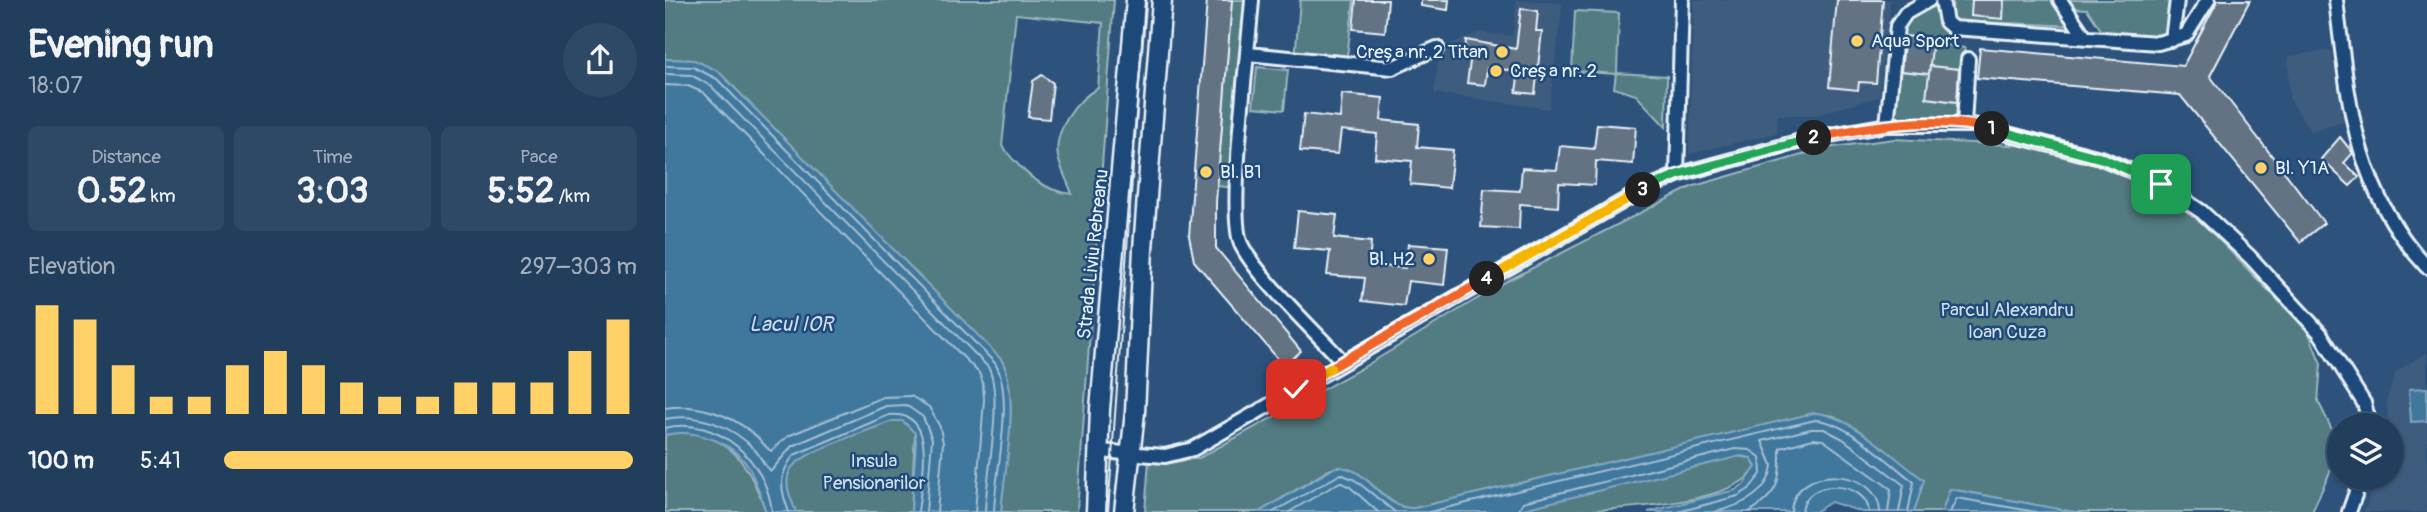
<!DOCTYPE html>
<meta charset="utf-8">
<style>
body{margin:0;font-family:Pangolin,sans-serif;background:#2e4966;color:#f1f3f6;height:100vh;display:flex;flex-direction:column;font-size:26px;white-space:nowrap}
*{box-sizing:border-box;margin:0}
p{font-size:23px;color:#a2aebc}
.icon{flex:none;width:38px;height:38px;fill:none;stroke:currentColor;stroke-width:2;stroke-linecap:round;stroke-linejoin:round}
.map{position:relative;flex:1;overflow:hidden}
.sheet{display:flex;flex-direction:column;background:#223e5d;width:665px}
.sheet>*{flex:none}
.tools{position:absolute;left:1662px;top:413px;display:grid;gap:14px}
.tools a{display:grid;place-items:center;width:77px;height:77px;border-radius:50%;background:#223e5d;box-shadow:0 2px 5px #0004,0 0 0 2px #3f5772;font-size:35px}
.pin{position:absolute;display:grid;place-items:center;width:60px;height:60px;color:#fff;margin:-30px;border-radius:14px;box-shadow:0 4px 10px #0006}
.km{position:absolute;width:35px;height:35px;margin:-18px;border-radius:50%;background:#222;color:#fff;font-size:19px;line-height:35px;text-align:center}
.round{display:grid;place-items:center;flex:none;width:74px;height:74px;border-radius:37px;background:#2e4966}
.overview{display:flex;align-items:center;justify-content:space-between;height:119px;padding:0 28px}
h1{font-size:38px;font-weight:700;line-height:52px}
.metrics{display:grid;grid-template-columns:repeat(3,1fr);gap:10px;height:119px;padding:7px 28px}
.metrics div{display:grid;align-content:center;border-radius:10px;background:#2e4966;text-align:center}
.metrics b{font-size:35px;font-weight:700}
.metrics small{font-size:19px;font-weight:400}
.metrics p{font-size:19px}
.chart{height:196px;padding:14px 28px}
.chart p{display:flex;justify-content:space-between}
.chart svg{width:100%;height:126px;margin-top:7px;stroke:#ffd166;stroke-width:6}
ul{padding:0 28px;list-style:none;font-size:23px}
li{display:grid;grid-template-columns:112px 84px 1fr;align-items:center;height:52px}
li i{height:18px;border-radius:9px;background:#ffd166}
main{display:flex;flex:1;min-height:0}
.map>svg:first-child{display:block}
.built{fill:#3e5c7e}
.green{fill:#527b82;stroke:#9db6bd;stroke-width:2;fill-rule:evenodd}
.water{fill:#40779c;stroke:#83a8c1;stroke-width:2}
.lines{fill:none;stroke-linecap:round;stroke-linejoin:round}
.shore{stroke:#a5c0d3;stroke-width:2}
.building{fill:#647384;stroke:#e8f1f8;stroke-width:2}
.street-casing{stroke:#e8f1f8;stroke-width:18}
.secondary-casing{stroke:#e8f1f8;stroke-width:23}
.street{stroke:#1f4a7a;stroke-width:12}
.secondary{stroke:#1f4a7a;stroke-width:18}
.tram{stroke:#e8f1f8;stroke-width:2}
.split-1-casing{stroke:#fff;stroke-width:14}
.split-2-casing{stroke:#fff;stroke-width:14}
.split-3-casing{stroke:#fff;stroke-width:14}
.split-4-casing{stroke:#fff;stroke-width:14}
.split-5-casing{stroke:#fff;stroke-width:14}
.split-6-casing{stroke:#fff;stroke-width:14}
.split-1{stroke:#22a559;stroke-width:9}
.split-2{stroke:#f0652b;stroke-width:9}
.split-3{stroke:#22a559;stroke-width:9}
.split-4{stroke:#f5b400;stroke-width:9}
.split-5{stroke:#f0652b;stroke-width:9}
.split-6{stroke:#f5b400;stroke-width:9}
.poi-dot{fill:#ffd166;stroke:#1f4a7a;stroke-width:2.5}
.labels{text-anchor:middle;dominant-baseline:central;stroke-width:5;stroke-linejoin:round;paint-order:stroke}
.poi-label{font-size:19px;fill:#e8f1f8;stroke:#1f4a7a;text-anchor:start}
.street-label{font-size:19px;fill:#e8f1f8;stroke:#1f4a7a}
.park-label{font-size:19px;fill:#d2dfe6;stroke:#1f4a7a}
.water-label{font-size:21px;font-style:italic;fill:#cfdfea;stroke:#1f4a7a}
</style>
<main>
<section class="sheet">
<div class="overview"><div><h1>Evening run</h1><p>18:07</p></div><a class="round"><svg class="icon" aria-label="share" viewBox="0 0 24 24"><path d="M12 15V3M7 8l5-5 5 5M5 13v7h14v-7"/></svg></a></div>
<div class="metrics">
<div><p>Distance</p><b>0.52<small> km</small></b></div>
<div><p>Time</p><b>3:03</b></div>
<div><p>Pace</p><b>5:52<small> /km</small></b></div>
</div>
<div class="chart"><p><span>Elevation</span>297–303 m</p>
<svg viewBox="0 0 160 44" preserveAspectRatio="none"><path d="M5 44V6M15 44V11M25 44V27M35 44V38M45 44V38M55 44V27M65 44V22M75 44V27M85 44V33M95 44V38M105 44V38M115 44V33M125 44V33M135 44V33M145 44V22M155 44V11"/></svg>
</div>
<ul>
<li><b>100 m</b>5:41<i style="width:99%"></i></li>
</ul>
</section>
<div class="map">
<svg width="1762" height="512" viewBox="0 0 1762 512">
<rect width="100%" height="100%" fill="#2d527c"/>
<filter id="ink" filterUnits="userSpaceOnUse"><feTurbulence type="fractalNoise" baseFrequency=".0143" numOctaves="2"/><feDisplacementMap in="SourceGraphic" scale="14" xChannelSelector="R" yChannelSelector="G"/><feConvolveMatrix kernelMatrix="1 2 1 2 8 2 1 2 1" color-interpolation-filters="sRGB"/></filter>
<g filter="url(#ink)">
<path class="built" d="M852,0L898,3L884,109L769,93L775,48L815,32L847,36Z
M1029,0H1226L1214,97L1151,115H1113L1112,133L1024,154Z
M1666,50L1679,122L1645,132L1624,97L1623,56Z
M1762,352V512H1699L1711,478H1727V425H1724L1721,401L1731,372Z"/>
<path class="green" d="M0,0H449L412,512H336C339,471 356,394 336,359L53,71L29,60L0,59ZM351,14L438,23L433,88C411,100 388,131 393,157C396,170 403,182 407,194C376,191 356,170 337,146Z
M567,0H584L570,188L552,186Z
M635,0H689L681,64L630,59Z
M1264,0H1277L1281,22L1280,45L1300,48L1290,124L1222,125L1230,31Z
M1288,0H1512L1507,40L1442,39L1422,9L1401,8L1413,26L1286,21Z
M910,11L954,13L952,73L1002,76L1001,127L971,95L949,88L951,74L907,71Z
M592,67L623,70L619,110L588,107Z
M1229,139L1365,146L1455,167L1495,187L1522,207L1643,331L1656,364L1653,401L1673,442L1670,461L1647,512H1409L1285,489L1277,512H1249L1259,480L1169,416L1150,413L750,508C716,511 698,455 664,470L594,512H480L484,461L509,462L534,458L697,368L840,282L1026,187L1161,148Z
M227,421H238L250,433L246,512H131C126,499 118,484 125,470C136,451 204,430 227,421Z
M8,433C65,429 85,466 101,512H0V435Z
M1072,456L1086,458L1091,467C1068,512 898,512 846,512Z"/>
<path class="water" d="M0,59L29,60L53,71L336,359C356,395 339,471 336,512H246L251,442L250,433L238,421H227C204,431 136,451 125,470C118,484 126,499 131,512H101C96,497 91,480 83,466C66,441 28,428 0,435Z
M1762,388V421L1746,422L1744,389Z
M1149,413C1185,414 1230,459 1259,480L1249,512H1197L1166,502L1150,512H983L1070,490L1079,484L1091,467L1086,458L1076,456L846,512H594L671,467C704,465 716,511 750,508Z
M1285,489L1409,512H1277Z"/>
<g class="lines">
<path class="shore" d="M0,66L28,67L52,79L330,363C350,398 330,471 329,512
M0,74L26,75L46,86L323,367C339,396 321,477 320,512
M0,85L23,86L39,93L314,373L318,383L319,400L310,512
M0,408C31,403 66,414 90,435C96,440 100,447 106,451L123,436L218,397L246,396L264,407L275,427L278,443L272,512
M0,419C32,412 68,426 90,450C96,457 99,466 106,471L127,446L221,406L241,405L258,417L267,439L261,512
M0,428C53,415 102,461 107,512
M124,512C115,489 113,475 129,455L224,415C275,409 256,482 253,512
M608,512L676,474L690,480L730,512
M624,512L675,482L685,487L713,512
M764,512L1150,420C1182,421 1224,463 1249,482L1243,512
M852,512L858,502L1070,449L1085,450L1095,457L1096,474L1084,489L1073,496L1013,512
M1050,512C1074,506 1104,495 1107,465L1097,441L1146,429H1159L1178,439L1239,485L1234,512
M1084,512C1116,493 1115,479 1115,448L1148,439L1158,440L1226,489L1223,512
M1126,512C1128,463 1213,466 1215,512
M1137,512C1139,477 1202,480 1204,512
M1285,512L1292,498L1371,512"/>
</g>
<path class="building" d="M542,0H567L551,202V248L636,351L619,366L529,261L524,236Z
M691,0H723L720,32L688,29Z
M756,0H784L783,10L756,6Z
M1172,0H1218L1211,83L1194,82L1193,90L1164,87Z
M1307,0H1339L1338,19L1306,16Z
M1553,0H1585L1545,76L1659,223L1635,242L1515,95L1312,78L1315,48L1518,66Z
M856,8L873,11L871,31H877L870,94L851,92L854,71L822,68L820,85L802,83L806,55H800L801,40L851,49Z
M1240,36L1268,39L1264,74L1236,71Z
M1265,66L1294,69L1292,102L1261,98Z
M377,75L388,83L384,119L363,117L368,81Z
M677,94L718,98L716,120L754,124L752,147L788,150L784,188L745,184L747,161L710,158L712,134L676,130L673,154L635,151L639,114L675,118Z
M932,124L971,127L968,164L931,161L930,185L894,183L893,207L855,204L854,229L816,227L819,189L855,191L857,168L892,170L895,146L929,149Z
M1675,137L1688,153L1679,163L1694,177L1685,186L1656,159Z
M633,211L672,215L669,238L706,242L704,265L740,268L743,244L783,247L779,285L743,281L739,306L697,301L700,278L662,275L665,251L629,248Z"/>
<g class="lines">
<defs>
<path id="street" d="M587,0C584,45 562,213 576,244C591,276 652,333 677,361
M1277,0L1281,22L1288,28L1493,43L1521,35L1543,0
M1395,0L1420,37
M1671,0C1683,100 1689,190 1762,267
M1507,40L1512,0
M583,54L727,68L772,48
M1299,124L1303,59
M1222,125L1232,26L1241,13L1264,0
M1012,175L1017,0
M434,451L500,456L528,449L976,191L1012,175L1143,139L1222,125H1308L1439,159L1496,184L1537,212L1585,257L1655,333L1699,403L1705,425
M1684,512L1696,478"/>
<path id="secondary" d="M431,512L435,409L471,0
M459,512L470,412L478,249L497,0"/>
</defs>
<use href="#street" class="street-casing"/>
<use href="#secondary" class="secondary-casing"/>
<use href="#street" class="street"/>
<use href="#secondary" class="secondary"/>
<path class="tram" d="M443,512L480,0"/>
</g>
</g>
<g class="lines" filter="url(#ink)">
<defs>
<path id="split-1" d="M1327,129L1439,159L1496,184"/>
<path id="split-2" d="M1149,138C1205,126 1270,115 1327,129"/>
<path id="split-3" d="M978,190L1012,175L1149,138"/>
<path id="split-4" d="M822,279L978,190"/>
<path id="split-5" d="M666,368L822,279"/>
<path id="split-6" d="M631,389L666,368"/>
</defs>
<use href="#split-1" class="split-1-casing"/>
<use href="#split-2" class="split-2-casing"/>
<use href="#split-3" class="split-3-casing"/>
<use href="#split-4" class="split-4-casing"/>
<use href="#split-5" class="split-5-casing"/>
<use href="#split-6" class="split-6-casing"/>
<use href="#split-1" class="split-1"/>
<use href="#split-2" class="split-2"/>
<use href="#split-3" class="split-3"/>
<use href="#split-4" class="split-4"/>
<use href="#split-5" class="split-5"/>
<use href="#split-6" class="split-6"/>
</g>
<g class="poi-dot">
<circle cx="1192" cy="41" r="7"/>
<circle cx="837" cy="52" r="7"/>
<circle cx="831" cy="71" r="7"/>
<circle cx="1596" cy="168" r="7"/>
<circle cx="541" cy="172" r="7"/>
<circle cx="764" cy="259" r="7"/>
</g>
<g class="labels">
<g class="poi-label">
<text x="1206" y="41">Aqua Sport</text>
<text x="823" y="52" text-anchor="end">Creșa nr. 2 Titan</text>
<text x="845" y="71">Creșa nr. 2</text>
<text x="1610" y="168">Bl. Y1A</text>
<text x="555" y="172">Bl. B1</text>
<text x="750" y="259" text-anchor="end">Bl. H2</text>
</g>
<g class="street-label">
<text transform="translate(428 254) rotate(-84)">Strada Liviu Rebreanu</text>
</g>
<g class="park-label">
<text x="1342" y="310">Parcul Alexandru<tspan x="1342" dy="22">Ioan Cuza</tspan></text>
<text x="209" y="461">Insula<tspan x="209" dy="22">Pensionarilor</tspan></text>
</g>
<g class="water-label">
<text x="126" y="324">Lacul IOR</text>
</g>
</g>
</svg>
<div class="tools">
<a><svg class="icon" aria-label="layers" viewBox="0 0 24 24"><path d="M12 4l9 5-9 5-9-5zM3 14l9 5 9-5"/></svg></a>
</div>
<div class="pin" style="left:1496px;top:184px;background:#1e9e55"><svg class="icon" aria-label="arrive" viewBox="0 0 24 24"><path d="M6 21V4h12l-3 4 3 4H6"/></svg></div>
<div class="pin" style="left:631px;top:389px;background:#d93025"><svg class="icon" aria-label="check" viewBox="0 0 24 24"><path d="M5 12l5 5 9-10"/></svg></div>
<b class="km" style="left:1327px;top:129px">1</b>
<b class="km" style="left:1149px;top:138px">2</b>
<b class="km" style="left:978px;top:190px">3</b>
<b class="km" style="left:822px;top:279px">4</b>
</div>
</main>
